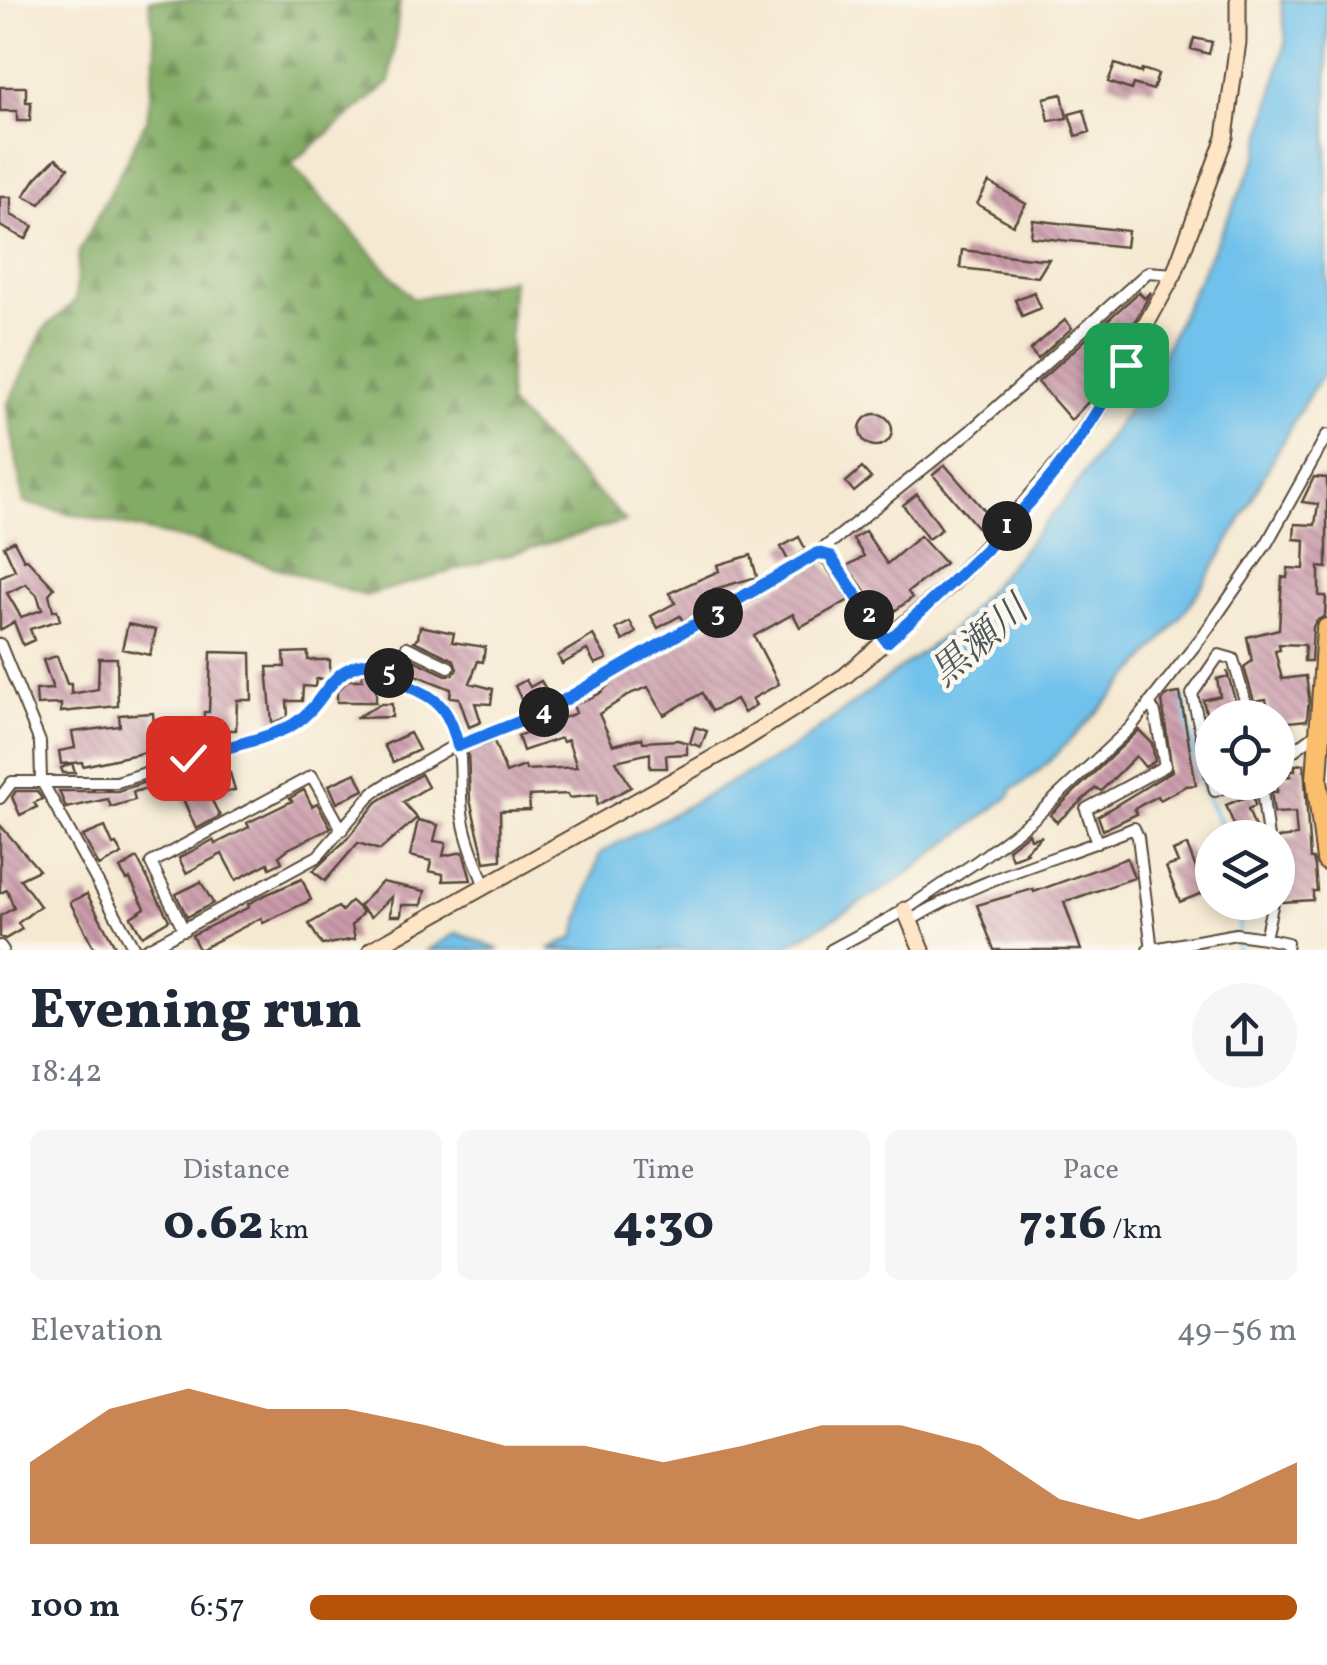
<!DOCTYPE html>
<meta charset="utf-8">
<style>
body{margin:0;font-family:Vollkorn,"Noto Serif JP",serif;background:#f6f6f7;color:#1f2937;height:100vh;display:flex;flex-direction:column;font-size:38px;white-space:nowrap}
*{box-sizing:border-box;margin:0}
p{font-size:32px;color:#747a83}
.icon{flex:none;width:55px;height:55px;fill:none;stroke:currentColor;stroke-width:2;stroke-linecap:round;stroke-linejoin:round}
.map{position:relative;height:950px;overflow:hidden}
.sheet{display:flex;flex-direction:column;background:#fff;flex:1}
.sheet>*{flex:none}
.controls{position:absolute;left:1195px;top:700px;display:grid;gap:20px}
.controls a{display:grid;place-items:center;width:100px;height:100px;border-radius:50%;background:#fff;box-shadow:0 5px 15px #0003;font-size:50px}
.pin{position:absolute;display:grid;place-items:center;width:85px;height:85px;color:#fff;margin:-42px;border-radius:20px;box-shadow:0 5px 15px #0006}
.km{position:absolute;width:50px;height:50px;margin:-25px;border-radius:50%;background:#222;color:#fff;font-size:28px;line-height:50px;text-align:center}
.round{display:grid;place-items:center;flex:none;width:105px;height:105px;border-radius:52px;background:#f6f6f7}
.summary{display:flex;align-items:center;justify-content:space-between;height:170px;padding:0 30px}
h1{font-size:55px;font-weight:800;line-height:75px}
.stats{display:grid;grid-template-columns:repeat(3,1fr);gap:15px;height:170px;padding:10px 30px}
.stats div{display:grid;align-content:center;border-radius:15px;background:#f6f6f7;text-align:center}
.stats b{font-size:50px;font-weight:800}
.stats small{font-size:28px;font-weight:400}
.stats p{font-size:28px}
.chart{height:280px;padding:20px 30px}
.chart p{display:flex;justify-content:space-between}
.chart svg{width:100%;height:180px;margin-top:10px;fill:#b45309;opacity:.7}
ul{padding:0 30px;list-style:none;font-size:32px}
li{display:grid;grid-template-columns:160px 120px 1fr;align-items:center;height:75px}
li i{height:25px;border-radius:12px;background:#b45309}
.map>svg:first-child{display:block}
.forest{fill:url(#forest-firs);stroke:#5e6b42;stroke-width:2.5}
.water{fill:#70c1eb;stroke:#567684;stroke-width:2.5}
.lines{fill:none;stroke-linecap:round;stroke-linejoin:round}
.stream{stroke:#70c1eb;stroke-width:4}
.building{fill:url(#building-back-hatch);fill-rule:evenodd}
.street-casing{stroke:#574739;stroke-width:14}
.secondary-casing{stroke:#574739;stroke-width:19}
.highway-casing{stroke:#574739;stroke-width:24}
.street{stroke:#fff;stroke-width:10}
.secondary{stroke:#fde5c5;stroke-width:15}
.highway{stroke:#fabe6d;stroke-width:20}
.route-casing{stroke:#fff;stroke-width:20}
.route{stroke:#1a73e8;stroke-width:12}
.labels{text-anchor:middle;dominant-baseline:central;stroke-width:9;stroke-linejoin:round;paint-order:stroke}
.water-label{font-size:38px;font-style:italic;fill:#4b575c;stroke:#fbf7ec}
</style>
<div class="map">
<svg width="1327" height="950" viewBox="0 0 1327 950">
<defs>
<pattern id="forest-firs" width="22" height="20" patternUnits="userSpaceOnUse" patternTransform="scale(2.5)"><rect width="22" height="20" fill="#82ac65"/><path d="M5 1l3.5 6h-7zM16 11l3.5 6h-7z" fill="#6c8c53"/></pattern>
<pattern id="building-back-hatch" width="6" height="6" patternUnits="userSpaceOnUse" patternTransform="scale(2.5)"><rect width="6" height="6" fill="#cb9bab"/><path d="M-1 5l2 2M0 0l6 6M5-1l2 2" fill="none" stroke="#a67f8b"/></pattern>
</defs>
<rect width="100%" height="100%" fill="#fbf7ec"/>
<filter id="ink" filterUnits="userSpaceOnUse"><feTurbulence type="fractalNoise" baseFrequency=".01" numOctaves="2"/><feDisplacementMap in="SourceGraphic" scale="20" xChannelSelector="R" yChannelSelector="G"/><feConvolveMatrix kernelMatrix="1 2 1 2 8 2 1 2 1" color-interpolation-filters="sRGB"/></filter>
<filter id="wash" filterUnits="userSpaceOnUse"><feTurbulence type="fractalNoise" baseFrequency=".0048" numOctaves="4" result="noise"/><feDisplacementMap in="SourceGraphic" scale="40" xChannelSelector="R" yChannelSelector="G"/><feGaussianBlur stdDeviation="2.25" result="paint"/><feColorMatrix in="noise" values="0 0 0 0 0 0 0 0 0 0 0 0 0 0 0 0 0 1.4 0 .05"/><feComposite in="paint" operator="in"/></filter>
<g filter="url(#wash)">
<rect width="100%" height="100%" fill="#f5e9d2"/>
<path class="forest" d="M149,0H400L390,82L291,164L413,299L512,279L508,404L626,521L365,596L196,542L24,503L7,406L44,329L75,301L79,252L147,120L156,50Z"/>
<path class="water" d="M1281,0H1327V368C1277,440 1245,523 1196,595C1162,645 1118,692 1075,735C1056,754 1035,778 1012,789L1011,795L899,880L780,950H548L574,938L600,853L792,749L957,626L1069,495L1154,372L1258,155L1286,39Z
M457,933L500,950H428Z"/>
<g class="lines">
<path class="stream" d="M1183,698L1200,782L1227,838
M1237,950L1242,902"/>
</g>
<g id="blocks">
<path class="building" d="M1194,38L1212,42L1209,54L1191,49Z
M1115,64L1141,73L1142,69L1158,74L1153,90L1133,84L1131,90L1108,82Z
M0,87H26V102H31L30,121H17V111H0Z
M1062,94L1067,118L1049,121L1044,98Z
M1084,110L1090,132L1076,136L1069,114Z
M56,158L68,168L40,204L24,196L36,178Z
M989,182L1026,204L1013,225L977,204Z
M0,197H11V215L33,226L26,239L0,226Z
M1033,220L1128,231L1126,247L1031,237Z
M962,250L1040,259H1049L1038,277L960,268Z
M1034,292L1041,308L1022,316L1015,300Z
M1139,292L1144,298L1151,292L1115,358L1102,369L1106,373L1103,378L1091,388L1094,391L1087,397L1090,400L1071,420L1038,382Z
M1065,320L1072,328L1038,359L1030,350Z
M860 430a16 16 0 1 1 32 0a16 16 0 1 1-32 0Z
M945,465L991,518L978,528L933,475Z
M862,468L871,478L854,492L846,482Z
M1314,477L1327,478V568L1319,567V596H1326L1325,616L1316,621L1313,627L1311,661H1304L1305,645L1279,644L1280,650L1275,651L1282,679L1306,676L1309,697L1307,720L1288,722L1293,740L1278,750V718H1269L1266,699L1254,701L1244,667L1252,661L1247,637L1279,629L1282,577L1287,578L1288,568L1304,569L1305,540L1294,539L1295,524L1315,525L1318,504L1302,502Z
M917,494L942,529L928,539L903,505Z
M865,531L887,564L920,536L945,563L908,592L912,598L885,618L847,566L864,556L853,539Z
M799,537L806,550L788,560L781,547Z
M14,541L24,560L27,559L54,588L49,594L53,611L57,610L60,620L30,629L34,640L23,645L14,622L0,630V577L15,570L4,546ZM26,584L37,595L42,610L21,617L7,593Z
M751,555L757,577L714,589L720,600L683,621L680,616L658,628L651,616L675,603L669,593L719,571L717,565Z
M819,562L824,564L849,600L800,627L793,614L754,636L779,684L752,699L756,705L744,713L736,699L712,711L702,693L664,715L648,687L632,693L599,714L613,745L642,738L643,742L678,740L687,743V754L666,755L667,768H650V753L616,761L631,787L597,805V795L569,798L568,794L529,796L530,810L500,811L501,860L485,862L470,800L468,751L494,741L506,773L525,766L526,770L577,767L568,740L563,742L561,738L523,751L518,736L576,713L573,705L599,694L611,683Z
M630,622L636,633L623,641L616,629Z
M128,624L156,630L150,655L122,649Z
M420,626L454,633L452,642L485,647L483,662L478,661L470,683L493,689L491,704L475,703L481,722L469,727L459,698L450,697L451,689L403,670L410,658L446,675H453L457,670L454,660L414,641L418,638Z
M593,635L607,659L595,664L587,650L562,664L558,656Z
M211,652L251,653L252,700H237L236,730H228V733H218V722H204V712H209Z
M308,652V660H330V674L325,679H316L315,687L303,686L302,701H287L288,717L272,723L267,667H285L284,653Z
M57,656L67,684H71V694L98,689L99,658H117L118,706L61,712V704L37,705L36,690L53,689L43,660Z
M1227,671L1240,718H1212L1208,721L1203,700L1220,696L1217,679L1228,676Z
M376,672V702H337V692L348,680H362V673Z
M526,680L530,687L541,681L547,691L523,703L515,686Z
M1180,693L1196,785L1186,786L1160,800L1158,796L1134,809L1137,814L1103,830L1098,816L1172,771L1162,701L1167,695Z
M381,704H392V717L355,718Z
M153,713L156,750L83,766L82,762L72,763L75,773H63L61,768L72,763L61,764L59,751L75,748L72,732L120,726L119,715Z
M695,727L707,731L701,747L690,743Z
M1139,730L1152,743L1155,761L1145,767L1136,756L1101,791L1096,788L1057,822L1050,815Z
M410,733L419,750L393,762L384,745Z
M218,760L223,775L230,773L235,790L210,797L220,816L196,829L181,794L195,789L190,772Z
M1304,764L1310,859H1313L1315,867L1317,891H1313V900L1282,902L1278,895V838L1297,836L1295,812L1274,813L1271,792H1277L1278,777L1291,776L1290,770H1295V765Z
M356,773L364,790L337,803L329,785Z
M421,774L428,787L403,802L417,818L380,850L358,843L325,881L313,871L346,840L377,802Z
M155,779L156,786L133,792L135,800L111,807L108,799L66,808L59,791H118Z
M304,790L312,806L317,803L331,828L288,849L279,856L282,862L270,868L268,863L236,880L222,854L186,873L179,858L213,840L215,844L249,827L247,823L292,801L290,798Z
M16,791H37L42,799L34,803L37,807L20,815L12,797Z
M1253,794L1255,806L1248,809L1259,838H1239L1226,805Z
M418,820L438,825L434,841L446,843L443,856L463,852L471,880L443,881V874L429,871L431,861L410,856Z
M0,825L39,870L20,879L40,906L18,923L22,929L5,939L0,937V916L14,908L7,890L0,893Z
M105,827L113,845L116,844L122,854L99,866L83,836Z
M1029,833L1031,839L1042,836L1025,851L1027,853L1012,859L1008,849Z
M1187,845L1205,892L1180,902L1166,867L1178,863L1173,851Z
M137,858L169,920L142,936L131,917L145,908L130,879L127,880L120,869Z
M1127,858L1134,878L1064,902L1081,950H994L977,905L1033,889L1034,892Z
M302,879L311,900L263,923L261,918L199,950L192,935L249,907L248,904L265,895Z
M201,882L213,903L187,917L176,894Z
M382,882L425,891L422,905H402L401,916H390L392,896L371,917L359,906Z
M87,894L117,950H95L70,902Z
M351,901L363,912L352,925L355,939L322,945L309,924L338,907L342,911Z"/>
</g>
</g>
<g filter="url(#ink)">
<use href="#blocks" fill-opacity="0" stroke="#574739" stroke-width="2.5"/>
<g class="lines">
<defs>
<path id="street" d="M818,553L969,432L1148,272L1174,274
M0,644L40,742L41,780L135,950
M379,661C397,683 425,686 443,706C467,732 458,779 462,812C465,838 476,862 485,887
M1278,762L1319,732
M1212,781L1192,694L1219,655L1233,659L1250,718
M1213,782L1215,791L1238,782
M1261,782L1268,838
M0,798L12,782H117L276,732L296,723L349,666L397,661L407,647L449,667
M1097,843L1086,809L1165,766L1155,713L1149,703
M1273,902L1265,938L1287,943L1286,950
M911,920C980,877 1059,859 1134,828L1138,837L1152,950
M184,930L151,863L312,776L342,830
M0,946L3,950
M145,950L318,856L373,793L390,782L448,749L544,712L818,553L830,556L887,642
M831,950L905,910L976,862L1032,820L1130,728L1204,634L1267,543L1327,435
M1148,950L1236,934L1265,938"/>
<path id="secondary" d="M905,910L922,950
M371,950L731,748L845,676L951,584L1011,521L1069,453L1100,407L1174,274L1225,137L1238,42V0"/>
<path id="highway" d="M1327,629L1317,779L1327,860"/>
</defs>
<use href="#street" class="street-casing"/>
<use href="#secondary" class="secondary-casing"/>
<use href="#highway" class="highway-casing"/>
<use href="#street" class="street"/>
<use href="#secondary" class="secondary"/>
<use href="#highway" class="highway"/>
</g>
</g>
<g class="lines" filter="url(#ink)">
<defs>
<path id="route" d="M188,758C217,749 270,739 294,724C330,701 327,662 380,662C414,704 442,679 458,746L544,712L818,553L830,556L887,642C952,583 1019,522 1071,451C1091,423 1108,394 1126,365"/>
</defs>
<use href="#route" class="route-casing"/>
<use href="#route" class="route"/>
</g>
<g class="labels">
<g class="water-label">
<text transform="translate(981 643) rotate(-41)">黒瀬川</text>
</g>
</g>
</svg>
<div class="controls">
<a><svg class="icon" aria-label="locate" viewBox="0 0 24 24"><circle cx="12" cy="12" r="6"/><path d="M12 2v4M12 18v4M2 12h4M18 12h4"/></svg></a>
<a><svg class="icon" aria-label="layers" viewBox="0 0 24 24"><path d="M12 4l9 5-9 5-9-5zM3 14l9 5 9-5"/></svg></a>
</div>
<div class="pin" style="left:1126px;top:365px;background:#1e9e55"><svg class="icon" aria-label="arrive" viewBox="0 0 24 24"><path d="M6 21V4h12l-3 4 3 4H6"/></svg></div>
<div class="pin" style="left:188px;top:758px;background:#d93025"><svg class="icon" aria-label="check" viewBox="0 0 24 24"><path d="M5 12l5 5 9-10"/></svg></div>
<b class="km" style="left:1007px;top:526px">1</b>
<b class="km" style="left:869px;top:615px">2</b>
<b class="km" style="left:718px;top:613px">3</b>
<b class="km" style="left:544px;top:712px">4</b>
<b class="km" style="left:389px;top:673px">5</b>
</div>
<section class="sheet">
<div class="summary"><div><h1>Evening run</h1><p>18:42</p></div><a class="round"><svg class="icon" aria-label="share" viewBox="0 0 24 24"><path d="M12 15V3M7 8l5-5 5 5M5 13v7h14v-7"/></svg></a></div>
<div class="stats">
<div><p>Distance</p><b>0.62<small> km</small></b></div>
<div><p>Time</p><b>4:30</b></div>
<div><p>Pace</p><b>7:16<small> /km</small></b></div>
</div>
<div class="chart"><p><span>Elevation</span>49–56 m</p>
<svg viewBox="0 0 160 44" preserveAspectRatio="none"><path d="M0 44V24L10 11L20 6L30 11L40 11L50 15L60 20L70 20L80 24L90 20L100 15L110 15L120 20L130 33L140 38L150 33L160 24V44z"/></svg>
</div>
<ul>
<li><b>100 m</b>6:57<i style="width:100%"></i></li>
</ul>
</section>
